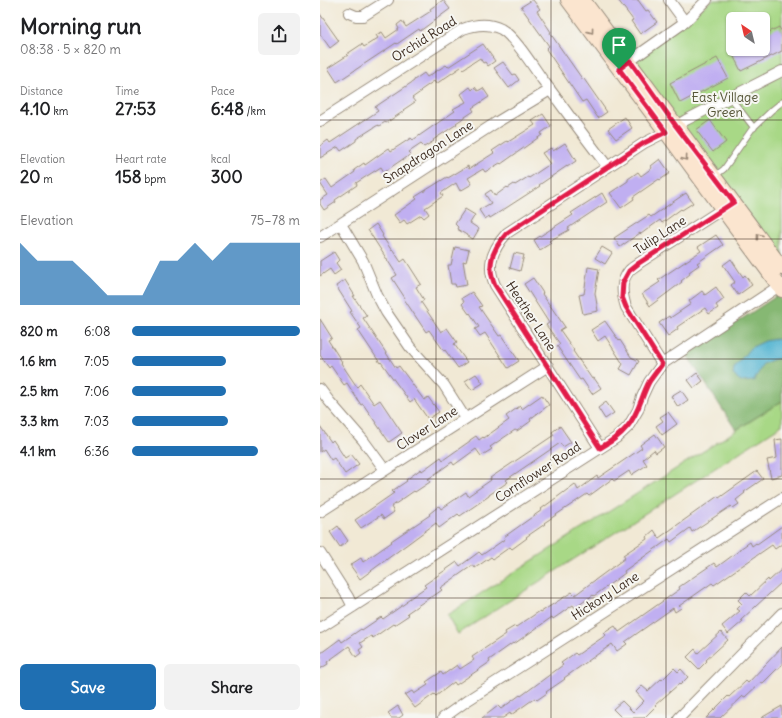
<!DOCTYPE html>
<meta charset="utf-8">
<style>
body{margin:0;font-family:Delius,sans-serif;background:#f2f2f2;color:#202124;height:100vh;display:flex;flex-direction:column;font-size:15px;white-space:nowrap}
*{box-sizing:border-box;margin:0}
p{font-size:13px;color:#757577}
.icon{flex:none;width:22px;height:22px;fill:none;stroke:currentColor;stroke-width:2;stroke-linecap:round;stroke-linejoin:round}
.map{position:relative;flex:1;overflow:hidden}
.side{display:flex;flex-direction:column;background:#fff;width:320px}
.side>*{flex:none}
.needle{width:26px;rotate:325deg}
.buttons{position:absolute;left:406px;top:12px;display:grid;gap:8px}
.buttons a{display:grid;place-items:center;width:44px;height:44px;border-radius:6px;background:#fff;box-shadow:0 1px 3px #0004;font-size:20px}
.pin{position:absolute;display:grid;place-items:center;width:34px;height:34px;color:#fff;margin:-41px -17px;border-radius:50% 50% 50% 0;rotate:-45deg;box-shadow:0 0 4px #0007}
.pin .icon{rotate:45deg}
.round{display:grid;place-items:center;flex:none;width:42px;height:42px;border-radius:6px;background:#f2f2f2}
.overview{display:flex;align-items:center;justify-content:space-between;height:68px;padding:0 20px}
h1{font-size:22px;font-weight:700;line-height:30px}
.figures{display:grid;grid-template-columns:repeat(3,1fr);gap:6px;height:68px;padding:4px 20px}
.figures div{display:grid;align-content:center}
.figures b{font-size:17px;font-weight:700}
.figures small{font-size:11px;font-weight:400}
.figures p{font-size:11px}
.chart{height:112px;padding:8px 20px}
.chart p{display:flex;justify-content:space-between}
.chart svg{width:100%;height:72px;margin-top:4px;fill:#1f6fb2;opacity:.7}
.button{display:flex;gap:8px;margin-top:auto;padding:8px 20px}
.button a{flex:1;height:46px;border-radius:6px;background:#1f6fb2;color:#fff;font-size:16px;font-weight:700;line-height:46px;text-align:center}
.button a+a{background:#f2f2f2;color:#202124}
ul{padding:0 20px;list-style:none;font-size:13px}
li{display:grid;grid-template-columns:64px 48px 1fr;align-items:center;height:30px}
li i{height:10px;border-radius:5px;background:#1f6fb2}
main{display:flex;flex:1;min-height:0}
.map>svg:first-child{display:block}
.green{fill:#a8d886;stroke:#728152;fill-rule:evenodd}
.forest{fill:#86b873;stroke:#607148}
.water{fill:#54b5d2;stroke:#487078}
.building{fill:#c0aff1}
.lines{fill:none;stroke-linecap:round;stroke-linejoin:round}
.lane-casing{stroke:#968a7a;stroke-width:7}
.street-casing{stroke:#968a7a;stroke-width:12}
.secondary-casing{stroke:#968a7a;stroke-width:16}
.lane{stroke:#fff;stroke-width:5}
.street{stroke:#fff;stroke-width:10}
.secondary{stroke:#fbe5cf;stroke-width:14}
.oneway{stroke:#9b8876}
.route-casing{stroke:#fff;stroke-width:8}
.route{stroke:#e11d48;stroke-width:5}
.grid{fill:none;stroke:#3b2a1e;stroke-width:1;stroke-opacity:0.55}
.labels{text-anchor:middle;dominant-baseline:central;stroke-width:4;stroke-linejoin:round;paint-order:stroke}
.street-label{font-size:13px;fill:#3b2a1e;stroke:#f6f6f2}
.park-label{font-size:13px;fill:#565638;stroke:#f6f6f2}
</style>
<main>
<section class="side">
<div class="overview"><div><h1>Morning run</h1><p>08:38 · 5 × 820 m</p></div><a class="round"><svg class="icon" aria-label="share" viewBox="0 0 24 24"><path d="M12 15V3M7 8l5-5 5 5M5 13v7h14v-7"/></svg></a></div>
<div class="figures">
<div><p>Distance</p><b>4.10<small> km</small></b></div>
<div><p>Time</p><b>27:53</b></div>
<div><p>Pace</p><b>6:48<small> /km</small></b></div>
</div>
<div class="figures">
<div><p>Elevation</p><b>20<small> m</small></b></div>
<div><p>Heart rate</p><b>158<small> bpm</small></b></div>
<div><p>kcal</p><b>300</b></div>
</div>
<div class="chart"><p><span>Elevation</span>75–78 m</p>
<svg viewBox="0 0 160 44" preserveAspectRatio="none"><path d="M0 44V6L10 17L20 17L30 17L40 27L50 38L60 38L70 38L80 17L90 17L100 6L110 17L120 6L130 6L140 6L150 6L160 6V44z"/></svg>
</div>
<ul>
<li><b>820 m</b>6:08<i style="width:100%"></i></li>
<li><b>1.6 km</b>7:05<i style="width:56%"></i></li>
<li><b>2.5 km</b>7:06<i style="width:56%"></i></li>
<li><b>3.3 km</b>7:03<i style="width:57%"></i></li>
<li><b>4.1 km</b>6:36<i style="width:75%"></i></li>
</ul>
<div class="button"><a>Save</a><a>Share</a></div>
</section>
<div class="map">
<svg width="462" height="718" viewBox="0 0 462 718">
<rect width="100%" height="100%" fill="#f6f6f2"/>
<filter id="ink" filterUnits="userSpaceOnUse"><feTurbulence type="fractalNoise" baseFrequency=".025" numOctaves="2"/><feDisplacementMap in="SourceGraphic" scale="8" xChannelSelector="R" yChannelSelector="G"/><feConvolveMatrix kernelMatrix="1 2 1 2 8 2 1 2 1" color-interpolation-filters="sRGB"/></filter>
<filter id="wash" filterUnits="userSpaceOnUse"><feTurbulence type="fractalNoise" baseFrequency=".012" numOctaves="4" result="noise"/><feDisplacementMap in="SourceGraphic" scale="16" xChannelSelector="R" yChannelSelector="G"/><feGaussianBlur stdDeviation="0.9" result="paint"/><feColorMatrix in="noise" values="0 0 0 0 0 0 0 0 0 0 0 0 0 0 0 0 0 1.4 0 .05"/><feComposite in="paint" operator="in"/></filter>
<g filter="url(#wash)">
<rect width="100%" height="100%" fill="#f1e9d5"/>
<path class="green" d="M392,0H462V278L306,65ZM413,19H443V49H413Z
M462,401V425L138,634L127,615Z"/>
<path class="forest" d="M458,295L462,300V401L416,430L367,355Z"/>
<path class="water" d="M455,339L462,340V358L452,360L443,364L434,381L422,382L413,375L414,368L430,348L445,341Z"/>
<g id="blocks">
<path class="building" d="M123,0L130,9L100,31L99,29L77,44L76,43L17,82L8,68L28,55L27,54L42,44L44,47L58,38L56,35L62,32L66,38L79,29L77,25L82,21L86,27L111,11L110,9Z
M212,0H213L220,9L217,11L231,32L230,33L263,80L264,79L287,112L278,118L266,100L262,102L249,83L226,49L229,46L201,7Z
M298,0H318L326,11L328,10L337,22L320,34L311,21L313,20Z
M0,14L19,41L10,48L0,34Z
M459,27L462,32V51L421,71L410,49H443V35Z
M163,44L175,61L168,66L165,62L163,63L160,58L143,69L141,67L116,84L114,81L101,90L102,91L92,98L95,102L83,110L84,111L66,123L65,122L59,126L58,125L36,139V141L21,151L18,147L0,158V146L8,140L10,143L58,111L55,107L94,81V80L104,73L107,77L126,65L128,67Z
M397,58L408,78L360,103L350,83Z
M183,62L193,75L195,74L199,80L189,88L174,68Z
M150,87L152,90L155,87L158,91L163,88L169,97L152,108L154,111L136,123L137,124L113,140L114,141L104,147L101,144L89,152L91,154L83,160V159L64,172L61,167L36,183L37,185L15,200L16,202L4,210L0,204V200L8,195L0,183L6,179L12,188L35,172L34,170L44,163L45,165L69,148L71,151L91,138L93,140L135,111L133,109L146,102L141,94Z
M223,114L231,126L221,133L222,135L181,164L180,163L165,172L163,169L148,178L152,184L140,191L136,183L121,193L123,196L105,208L109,214L104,218L101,215L87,224L84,220L80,223L74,215L97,199L95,197L127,177L128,178L148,166L149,169L174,153L172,151L187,141L188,142L215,125L212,121Z
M305,117L312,128L296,139L288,129Z
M390,120L406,142L393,152L376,130Z
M245,143L256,161L247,167V166L219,185L220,186L186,208L170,218L169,216L165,219L159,210L171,203L165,194L171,190L175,196L187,187L188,188L194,184L195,185L208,177L209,178L230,164L222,153L231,148L233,151Z
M340,159L350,173L340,180L339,179L313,197L314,199L301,208L290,193L308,181V179L318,172L321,176L332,168L331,166Z
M282,193L287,202L248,228L249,230L229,241L231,243L220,250L214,240L253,215L251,213Z
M366,193L373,203L362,210L361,209L342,223L340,220L321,234L320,233L300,247L294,238L329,215L331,217Z
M145,209L155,215L150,223L159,229L153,239L137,229L138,227L135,224Z
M56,224L63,235L62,236L72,251L73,250L81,262L85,259L101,284L96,287L104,300L101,302L121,332L127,328L137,342L134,344L147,362L138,368L125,350L124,351L109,330L106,332L84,299L85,298L72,278L77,275L48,230Z
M396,235L403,245L377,263L379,265L369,272L370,274L361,281L362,282L330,306L322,294L340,282L338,280L381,251L378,247Z
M135,247L149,250L146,262L143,261L147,285L136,287L135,284H131L128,265H131Z
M282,247L292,253L285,264L275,258Z
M14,252L19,260L16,263L21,270L14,275L10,269L0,276V261Z
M194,253L204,255L200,271L190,268Z
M411,259L423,277L425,275L432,285L418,295L411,285L415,282L403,265Z
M268,267L279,269L275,293L278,311L263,314L259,295L264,294Z
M213,278L223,293L222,294L245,327L240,330L254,350L253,351L272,379L274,378L281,388L272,394L262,379L260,380L237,346L240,344L226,325L229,323L204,284Z
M25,280L35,296H33L47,316L43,318L76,368L79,366L104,400L108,397L119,412L108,419L94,399L90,402L61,362L60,363L38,330L41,328L30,312L32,311L16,286Z
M396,287L404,299L396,305L398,308L389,314L385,308L357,327L358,329L348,336L339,323L349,316L350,318L371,304L369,301L382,291L385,295Z
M152,292L162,306L159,307L179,336L181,335L199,361L188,368L165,333L160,336L155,329L159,327L150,313L149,314L142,304L144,302L142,298Z
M0,319L12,338L8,340L22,362L21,363L37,387L40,384L54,404L60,400L82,433L69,442L43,404L41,405L27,383L24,385L11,366L9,368L0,355Z
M285,321L299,341L300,340L311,357L319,361L311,375L300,369L303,364L285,336L278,341L271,330Z
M377,373L383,381L374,388L368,380Z
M156,374L163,383L152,390L145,381Z
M361,390L368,400L358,407L351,396Z
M222,395L229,405L210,419L211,421L197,431L195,430L170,447L172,449L161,456L156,449L134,465L132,462L108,479L110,482L95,492L94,491L71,507L74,512L64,519L61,515L41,528L35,520L74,493L72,491L87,481L86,480L101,469L102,471L121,457L123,460L150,441V440L156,436L159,440L163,437L164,438L189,420L186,416L200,406L202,409Z
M286,402L294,413L285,419L278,408Z
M348,412L357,424L342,435L336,426L343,421L340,417Z
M0,426L11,442L13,440L25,458L31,454L39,464L25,474L14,458L11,460L4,449L0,452Z
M240,426L251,442L243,447L240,443L186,480L188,482L169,495V496L140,516L138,514L119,528L116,523L40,579L30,565L41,558L43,562L72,542L71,541L110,515L109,514L119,506L121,509L146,492L148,496L171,480L170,478L234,435L232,432Z
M335,434L344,447L336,453L334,450L323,459L327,465L311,475L309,471L294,481L292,479L269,496L267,494L224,523L225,524L206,537L207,538L192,549L190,547L173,559L171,557L155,568L153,565L120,588L122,590L112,597V596L87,613L89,615L74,625L73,624L53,638L51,636L40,643L43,647L39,650L41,653L36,657L29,646L7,662L8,664L0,669V652L1,653L20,639L22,642L41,629L42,630L61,617L63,619L87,602L86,601L106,587L104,585L137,562L140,566L159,552L162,555L185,539L184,537L222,510L221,509L255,484L258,490L277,476L278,478L322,448L320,445Z
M462,439V475L451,478L447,460L457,458L455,440Z
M437,471L443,479L424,492L425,493L416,500L419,504L413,508L411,506L372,532L370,528L351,542L349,539L304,571L305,573L274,596L273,595L255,608L253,605L233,619L232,617L194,644L193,643L169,660L170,662L136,685L134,682L116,696L114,694L95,708L85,695L92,691L94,694L108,685L106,682L121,672L123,675L137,665L140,669L154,660L152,657L186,634L185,632L195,626L196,627L220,611L221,612L252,592L255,595L267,586L305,558L303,555L327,539L326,537L334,530L339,538L398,496L399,498Z
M18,526L28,541L20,547L10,532Z
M462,526V544L455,549L452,545L394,585L392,583L359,606L361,608L355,612L353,608L305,642L307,644L297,651L292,644L244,678L245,679L226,692L227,693L217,700L215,698L191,715L190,713L183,718H162L178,706L181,709L200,695L201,696L243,665L241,663L255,653L257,655L286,635L284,633L295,626L299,632L360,589L359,587L394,563L397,567L420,550V549L430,542L432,546L436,543L437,544Z
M462,569V582L421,620L423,621L408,634L402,626L420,611L417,609L422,604L418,600L426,592L430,596L448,579L449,581Z
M401,632L408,640L386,660L387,661L379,669L367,657L375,649L378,653Z
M462,647V665L456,670L443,683L441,682L425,697L423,696L400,718H386L408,696L409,697L426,681L428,683Z
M354,668L358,672L361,669L368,677L360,685L359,684L335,705L336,706L324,718H302L293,709L302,701L313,712L324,701L316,692L322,686L328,691L341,679L342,680Z
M78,706L83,715L79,718H71L68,713Z
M462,706V718H441Z"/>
</g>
</g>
<g filter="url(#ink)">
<use href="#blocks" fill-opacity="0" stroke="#968a7a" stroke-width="1"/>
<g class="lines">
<defs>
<path id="lane" d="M410,97L434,128
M395,176L404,169L432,129L452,110L462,102"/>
<path id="street" d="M349,0L365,22
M29,13L36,16H43L68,0
M304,65L365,22L387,0
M0,121L143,29C156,24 169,23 181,29C195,37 212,65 222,79C244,108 265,138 288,167
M21,224L43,261L57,295L66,312L90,347L124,385L145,418
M0,237L177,122L230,90
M342,364L306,307C302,294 300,282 309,271C311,268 316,266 319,263L407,206
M0,389L9,401L43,440L65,470
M280,448L175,285C173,280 171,274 171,269C170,255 178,243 187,233L324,143L346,132L366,120L462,71
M0,512L228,366
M0,553L28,597L33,607
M0,628L296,438L308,427L318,410L322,397L329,382L342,364L462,284
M123,718L148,700L462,498
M359,718L462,613"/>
<path id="secondary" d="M248,0L346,132L462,290
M263,0L462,268"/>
</defs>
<use href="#lane" class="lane-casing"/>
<use href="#street" class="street-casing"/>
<use href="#secondary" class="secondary-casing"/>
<use href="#lane" class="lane"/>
<use href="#street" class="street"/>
<use href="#secondary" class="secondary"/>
</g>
<defs><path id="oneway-chevron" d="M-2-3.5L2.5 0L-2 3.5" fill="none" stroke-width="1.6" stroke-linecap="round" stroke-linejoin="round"/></defs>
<g class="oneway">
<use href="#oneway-chevron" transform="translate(271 31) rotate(53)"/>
<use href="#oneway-chevron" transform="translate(365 158) rotate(54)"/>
<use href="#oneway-chevron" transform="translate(439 236) rotate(-126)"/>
</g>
</g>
<g class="lines" filter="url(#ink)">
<defs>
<path id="route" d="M310,61L356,126L414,202L319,263L309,271L303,282L302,297L306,307L342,364C338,370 333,376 329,382C321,397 319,413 307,427C300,436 290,442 280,448L175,285C173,280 171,274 171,269C170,255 178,243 187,233L324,143L346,132L299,69Z"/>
</defs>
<use href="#route" class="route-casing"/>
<use href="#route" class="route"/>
</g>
<path class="grid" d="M116,0V718M231,0V718M346,0V718M0,120H462M0,239H462M0,359H462M0,479H462M0,598H462"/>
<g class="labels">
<g class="street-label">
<text transform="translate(104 39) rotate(-32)">Orchid Road</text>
<text transform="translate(108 152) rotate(-33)">Snapdragon Lane</text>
<text transform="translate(340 235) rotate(-33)">Tulip Lane</text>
<text transform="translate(211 316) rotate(57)">Heather Lane</text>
<text transform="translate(107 428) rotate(-33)">Clover Lane</text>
<text transform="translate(218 472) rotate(-33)">Cornflower Road</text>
<text transform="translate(285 596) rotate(-33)">Hickory Lane</text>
</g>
<g class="park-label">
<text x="405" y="97">East Village<tspan x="405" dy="15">Green</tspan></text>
</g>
</g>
</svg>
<div class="buttons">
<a><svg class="needle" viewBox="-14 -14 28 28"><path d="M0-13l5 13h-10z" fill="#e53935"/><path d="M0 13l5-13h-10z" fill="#757577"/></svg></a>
</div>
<div class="pin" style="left:299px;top:69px;background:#1e9e55"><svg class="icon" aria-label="arrive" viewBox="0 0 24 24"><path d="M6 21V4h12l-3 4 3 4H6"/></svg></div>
</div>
</main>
